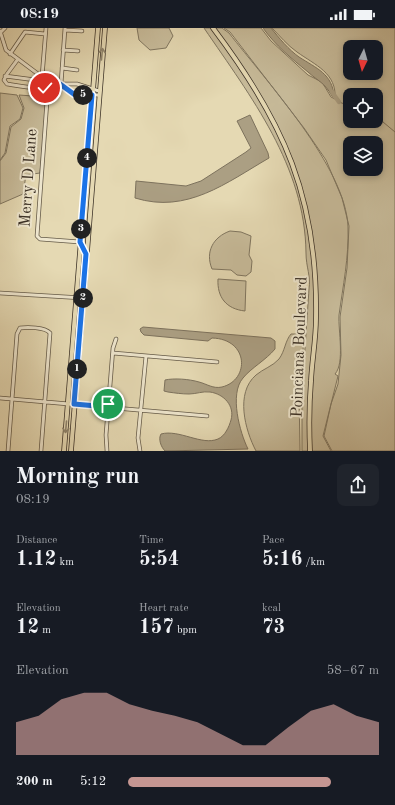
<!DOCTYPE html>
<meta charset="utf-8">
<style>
body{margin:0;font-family:"Old Standard TT",serif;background:#20242c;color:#f1f3f6;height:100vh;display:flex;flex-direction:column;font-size:15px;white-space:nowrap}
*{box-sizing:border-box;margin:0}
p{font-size:13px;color:#9ea1a6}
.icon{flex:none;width:22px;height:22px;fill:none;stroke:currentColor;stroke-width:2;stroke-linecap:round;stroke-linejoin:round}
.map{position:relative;height:423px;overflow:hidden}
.side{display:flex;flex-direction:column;background:#171b24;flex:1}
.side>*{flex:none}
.needle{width:26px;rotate:185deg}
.fabs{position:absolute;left:343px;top:12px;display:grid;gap:8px}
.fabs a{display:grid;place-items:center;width:40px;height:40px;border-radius:8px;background:#171b24;box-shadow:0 2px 6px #0003;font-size:20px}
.pin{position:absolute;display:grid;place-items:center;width:34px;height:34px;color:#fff;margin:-17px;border:2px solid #fff;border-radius:50%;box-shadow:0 1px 4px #0007}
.km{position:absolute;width:20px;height:20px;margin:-10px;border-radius:50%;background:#222;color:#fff;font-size:11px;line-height:20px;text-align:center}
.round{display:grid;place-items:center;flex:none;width:42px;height:42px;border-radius:8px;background:#20242c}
.overview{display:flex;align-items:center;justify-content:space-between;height:68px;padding:0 16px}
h1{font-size:22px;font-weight:600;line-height:30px}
.metrics{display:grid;grid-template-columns:repeat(3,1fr);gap:6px;height:68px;padding:4px 16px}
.metrics div{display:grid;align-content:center}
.metrics b{font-size:20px;font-weight:600}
.metrics small{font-size:11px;font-weight:400}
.metrics p{font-size:11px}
.chart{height:112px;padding:8px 16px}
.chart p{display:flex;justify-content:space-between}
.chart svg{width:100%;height:72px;margin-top:4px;fill:#c59692;opacity:.7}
ul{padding:0 16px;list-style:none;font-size:13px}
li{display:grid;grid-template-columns:64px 48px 1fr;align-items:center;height:30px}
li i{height:10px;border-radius:5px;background:#c59692}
.status{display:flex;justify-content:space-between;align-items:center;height:28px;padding:0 20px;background:#171b24;direction:ltr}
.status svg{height:11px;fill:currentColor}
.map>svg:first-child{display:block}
.green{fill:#c8bc9b;stroke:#807660;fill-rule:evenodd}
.water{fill:#ab9f83;stroke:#7d725d}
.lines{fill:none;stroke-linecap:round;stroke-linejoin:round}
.stream{stroke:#7d725d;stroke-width:1}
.river{stroke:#ab9f83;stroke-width:4.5}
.minor-casing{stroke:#645a48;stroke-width:4.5}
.major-casing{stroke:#392f25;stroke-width:5.5}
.minor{stroke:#eee6ce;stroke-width:3}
.major{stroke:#e5d9b3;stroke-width:4}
.oneway{stroke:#8f846c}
.route-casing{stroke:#fff;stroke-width:8}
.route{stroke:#1a73e8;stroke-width:5}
.labels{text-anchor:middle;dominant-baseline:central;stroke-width:4;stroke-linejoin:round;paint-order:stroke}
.street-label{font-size:16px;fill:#392f25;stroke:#eee6ce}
</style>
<div class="status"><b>08:19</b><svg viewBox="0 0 49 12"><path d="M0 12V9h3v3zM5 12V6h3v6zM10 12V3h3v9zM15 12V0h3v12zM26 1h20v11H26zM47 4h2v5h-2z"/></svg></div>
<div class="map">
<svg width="395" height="423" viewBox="0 0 395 423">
<rect width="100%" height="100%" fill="#e5d9b3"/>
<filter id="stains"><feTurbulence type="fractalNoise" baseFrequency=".005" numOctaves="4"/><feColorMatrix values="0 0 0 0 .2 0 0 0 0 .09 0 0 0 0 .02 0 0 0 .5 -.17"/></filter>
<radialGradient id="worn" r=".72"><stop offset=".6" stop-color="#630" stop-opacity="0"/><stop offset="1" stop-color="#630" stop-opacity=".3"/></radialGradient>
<path class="green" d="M137,0H169L173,8L166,20L150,22L139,12Z
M204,0H222L229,5C266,53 346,139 348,199C349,229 343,258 339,287C338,302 345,335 335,346L338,348L323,408L331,423H302V365L309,261C311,248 306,239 306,225C305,138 251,69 204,0Z
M224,0H261L271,13L308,47L322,54L331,69L335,71C337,45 315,37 297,24C287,17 280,8 272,0H395V423H332L324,408L331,376L338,356L341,327L340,289L347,240L349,198L342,170L326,132L304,100L230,4ZM350,19H376V45H350ZM350,67H376V93H350ZM350,115H376V141H350Z
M0,65L17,67L23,80L20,91L10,98L5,125L0,132Z
M19,67L47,69L40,145L26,147L23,166L0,176V133L6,125L11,99L21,91L24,80Z
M230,203L241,204L251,208L249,227L252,233L251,244L246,248L237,247L231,242L212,241C205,224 213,209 230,203Z
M218,251L246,253L245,283C226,281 217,269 218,251Z
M303,293L304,311L299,364L300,423H256C245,402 235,365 256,347C263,341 273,338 279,331C285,323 285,313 291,306H302Z"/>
<path class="water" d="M263,0H271C279,10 289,22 299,29C316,40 333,46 334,69L332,68C324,54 319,54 308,44C292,31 275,17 263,0Z
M250,87L268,125L269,130C226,155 187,186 135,170L136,153L186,158L201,153L246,124L251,120L237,93Z
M143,299L271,310L275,313V321C266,332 251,340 243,350C229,366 240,405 248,421L165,423C161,419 158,411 161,406C179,401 202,418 218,411C225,408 229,399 231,392C235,378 224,366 210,364C203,363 196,366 189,366C182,366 175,365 168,364L164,363L165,352C174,350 189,351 199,354C207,356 213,361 222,359C250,352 249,311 212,310L208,313L144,307L141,304L140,301Z"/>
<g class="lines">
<path class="stream" d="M339,74L350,78
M376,84L383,94L395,104"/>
<path class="river" d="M332,64L339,74"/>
<defs>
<path id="minor" d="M65,2L82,3
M0,3L6,22L42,49L61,56H77L99,63
M1,4L5,0
M63,22L78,23
M10,26L25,4L45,6
M18,31L7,46L4,52L7,56C20,58 50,64 60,56
M62,40L77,42
M5,48L43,53L49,52
M42,49L46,0
M61,56L65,0
M62,57L75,67H99
M47,73L37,208L40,211L80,214
M0,265L83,270
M113,325L217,334
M0,370L207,388
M8,423L17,306L20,300C27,299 45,299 50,305L41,423
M107,423L106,407L113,320L116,311
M140,423L138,410L146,328"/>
<path id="major" d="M213,0C284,94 318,170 316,290C316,311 312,332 311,353C309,377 309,400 310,423
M64,423L98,0
M71,423L105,0"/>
</defs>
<use href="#minor" class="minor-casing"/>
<use href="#major" class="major-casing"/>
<use href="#minor" class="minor"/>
<use href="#major" class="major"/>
</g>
<defs><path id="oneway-shaft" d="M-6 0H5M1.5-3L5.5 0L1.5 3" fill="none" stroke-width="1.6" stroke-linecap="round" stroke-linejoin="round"/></defs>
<g class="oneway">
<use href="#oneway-shaft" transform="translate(102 26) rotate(-85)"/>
<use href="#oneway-shaft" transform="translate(66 399) rotate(95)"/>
</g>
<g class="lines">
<defs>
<path id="route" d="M45,60L56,59L60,56L75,67H92L80,214L86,226L74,376L108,379V376"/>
</defs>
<use href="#route" class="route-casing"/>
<use href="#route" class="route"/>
</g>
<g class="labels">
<g class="street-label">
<text transform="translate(29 150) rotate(-86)">Merry D Lane</text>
<text transform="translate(300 319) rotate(-88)">Poinciana Boulevard</text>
</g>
</g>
<rect width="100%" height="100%" filter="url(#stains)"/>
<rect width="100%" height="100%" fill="url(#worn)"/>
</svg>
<div class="fabs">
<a><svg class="needle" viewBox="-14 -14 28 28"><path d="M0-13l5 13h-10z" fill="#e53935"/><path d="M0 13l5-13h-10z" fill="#9ea1a6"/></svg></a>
<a><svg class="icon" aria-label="locate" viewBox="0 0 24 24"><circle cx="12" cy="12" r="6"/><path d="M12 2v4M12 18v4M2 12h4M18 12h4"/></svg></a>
<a><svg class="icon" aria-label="layers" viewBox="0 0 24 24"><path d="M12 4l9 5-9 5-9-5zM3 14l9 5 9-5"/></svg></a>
</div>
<div class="pin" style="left:108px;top:376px;background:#1e9e55"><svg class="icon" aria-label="arrive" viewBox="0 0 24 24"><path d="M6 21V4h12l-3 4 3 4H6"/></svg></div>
<div class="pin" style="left:45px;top:60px;background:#d93025"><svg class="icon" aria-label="check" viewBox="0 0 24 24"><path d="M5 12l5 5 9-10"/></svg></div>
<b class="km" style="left:77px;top:341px">1</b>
<b class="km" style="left:83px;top:270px">2</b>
<b class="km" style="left:81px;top:201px">3</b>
<b class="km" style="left:87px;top:130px">4</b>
<b class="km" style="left:83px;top:67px">5</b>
</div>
<section class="side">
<div class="overview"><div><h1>Morning run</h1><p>08:19</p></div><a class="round"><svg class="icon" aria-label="share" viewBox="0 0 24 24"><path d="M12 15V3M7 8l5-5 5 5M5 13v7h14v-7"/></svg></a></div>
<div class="metrics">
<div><p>Distance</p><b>1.12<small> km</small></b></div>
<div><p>Time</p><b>5:54</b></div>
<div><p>Pace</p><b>5:16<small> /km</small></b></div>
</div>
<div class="metrics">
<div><p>Elevation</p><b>12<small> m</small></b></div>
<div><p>Heart rate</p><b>157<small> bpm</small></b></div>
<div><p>kcal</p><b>73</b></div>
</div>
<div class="chart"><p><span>Elevation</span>58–67 m</p>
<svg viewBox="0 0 160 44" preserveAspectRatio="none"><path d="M0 44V24L10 20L20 10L30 6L40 6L50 13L60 17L70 20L80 24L90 31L100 38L110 38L120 27L130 17L140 13L150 20L160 24V44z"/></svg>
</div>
<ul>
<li><b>200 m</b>5:12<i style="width:81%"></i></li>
</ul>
</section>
